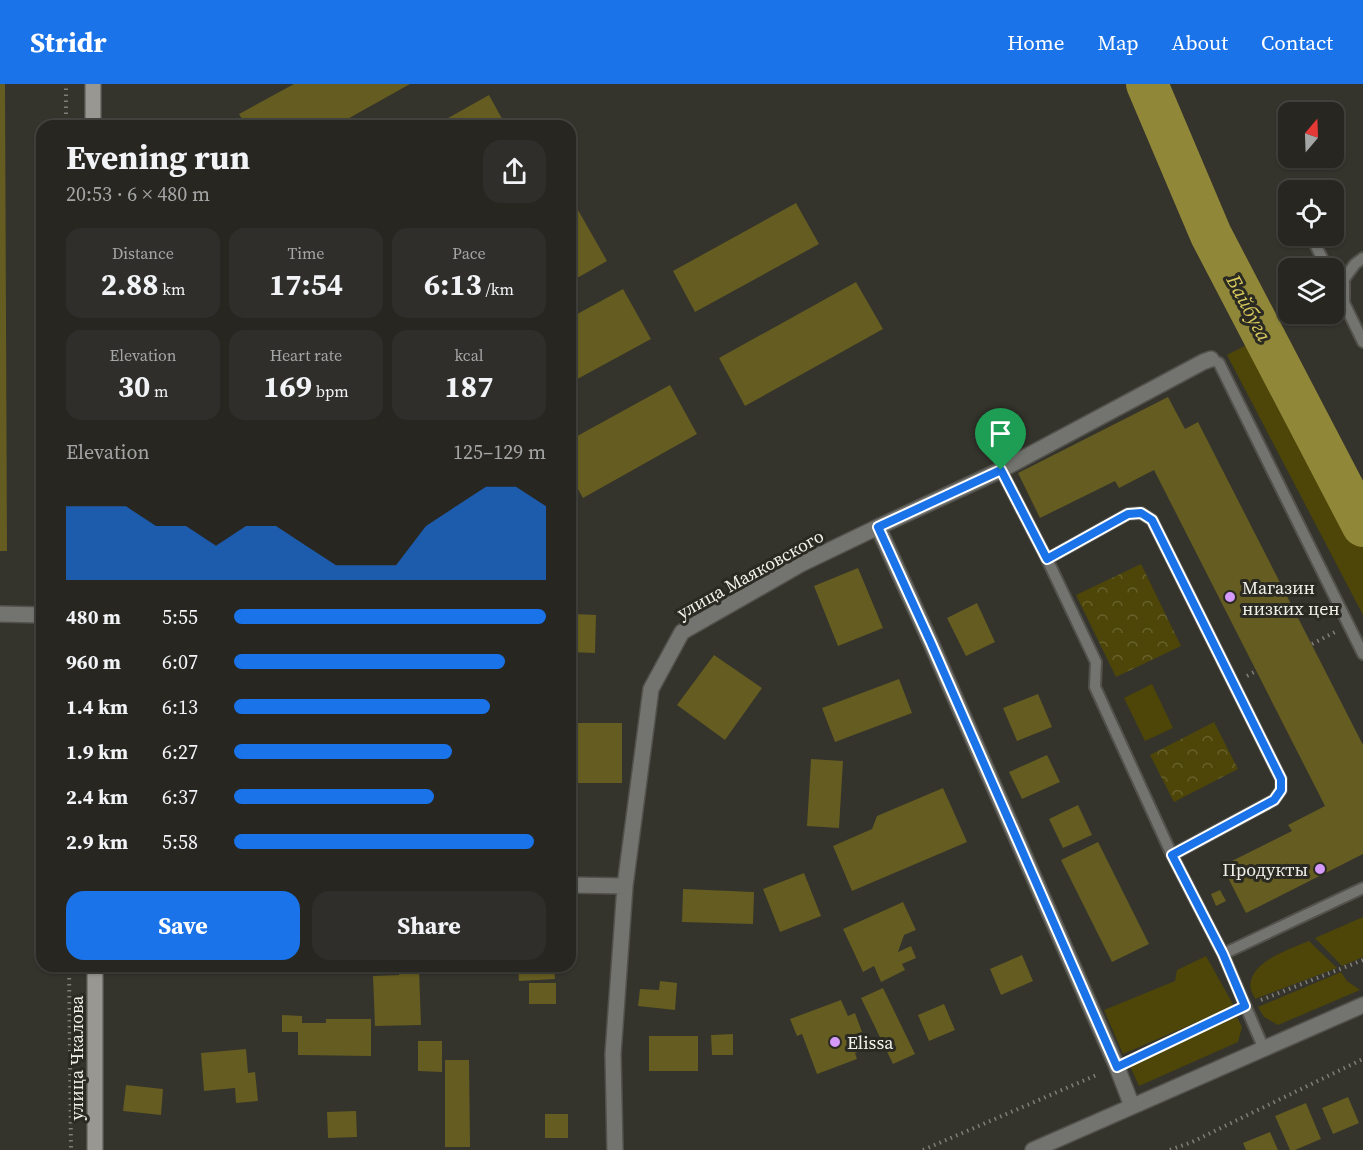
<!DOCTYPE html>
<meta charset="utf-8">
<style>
body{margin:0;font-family:"Source Serif 4",serif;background:#2f2e2a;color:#f1f3f6;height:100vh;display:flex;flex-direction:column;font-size:22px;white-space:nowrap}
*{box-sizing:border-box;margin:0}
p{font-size:20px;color:#a4a5a5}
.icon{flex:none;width:33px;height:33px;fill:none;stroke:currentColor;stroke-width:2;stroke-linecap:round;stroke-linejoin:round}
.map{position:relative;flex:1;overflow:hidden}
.details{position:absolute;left:36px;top:36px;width:540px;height:852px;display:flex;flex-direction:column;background:#272621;border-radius:18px;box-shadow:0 2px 4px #0004,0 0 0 2px #43433f}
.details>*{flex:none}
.needle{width:39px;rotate:19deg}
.fabs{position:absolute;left:1278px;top:18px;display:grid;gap:12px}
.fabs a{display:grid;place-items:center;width:66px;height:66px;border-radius:12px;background:#272621;box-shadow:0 2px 4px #0004,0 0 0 2px #43433f;font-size:30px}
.pin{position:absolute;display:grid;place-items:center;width:51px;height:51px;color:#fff;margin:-62px -26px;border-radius:50% 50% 50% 0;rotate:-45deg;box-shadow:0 0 6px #0007}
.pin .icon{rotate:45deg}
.round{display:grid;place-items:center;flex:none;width:63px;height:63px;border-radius:18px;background:#2f2e2a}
.summary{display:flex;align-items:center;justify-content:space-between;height:102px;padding:0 30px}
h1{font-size:33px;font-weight:700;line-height:45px}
.stats{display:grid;grid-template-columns:repeat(3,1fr);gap:9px;height:102px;padding:6px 30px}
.stats div{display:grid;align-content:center;border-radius:15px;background:#2f2e2a;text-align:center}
.stats b{font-size:30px;font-weight:700}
.stats small{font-size:16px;font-weight:400}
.stats p{font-size:16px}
.chart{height:168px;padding:12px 30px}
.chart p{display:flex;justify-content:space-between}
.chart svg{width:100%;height:108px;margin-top:6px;fill:#1a73e8;opacity:.7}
.button{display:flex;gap:12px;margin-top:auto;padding:12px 30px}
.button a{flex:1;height:69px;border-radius:18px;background:#1a73e8;color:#fff;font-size:24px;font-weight:700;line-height:69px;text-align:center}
.button a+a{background:#2f2e2a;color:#f1f3f6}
ul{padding:0 30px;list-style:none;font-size:20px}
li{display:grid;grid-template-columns:96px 72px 1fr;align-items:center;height:45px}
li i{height:15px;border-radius:8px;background:#1a73e8}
header{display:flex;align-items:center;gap:36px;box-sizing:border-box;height:84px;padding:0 30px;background:#1a73e8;color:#fff}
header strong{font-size:28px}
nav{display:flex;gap:33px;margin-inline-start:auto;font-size:21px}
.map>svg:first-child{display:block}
.green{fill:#4d4608}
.park{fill:url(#park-crowns)}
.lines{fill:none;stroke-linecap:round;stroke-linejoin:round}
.river{stroke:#918738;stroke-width:42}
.building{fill:#645c20}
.lane-casing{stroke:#52514b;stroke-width:14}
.street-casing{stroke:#52514b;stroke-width:18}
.secondary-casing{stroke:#52514b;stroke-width:18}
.path{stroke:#7f7e78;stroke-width:4;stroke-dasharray:1.5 4.5;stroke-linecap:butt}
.lane{stroke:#73736f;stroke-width:10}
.street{stroke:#73736f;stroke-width:15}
.secondary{stroke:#989791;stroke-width:15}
.route-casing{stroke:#fff;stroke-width:12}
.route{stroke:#1a73e8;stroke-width:8}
.poi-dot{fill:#d69bfa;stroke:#2a2922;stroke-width:2}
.labels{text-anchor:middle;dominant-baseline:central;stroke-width:6;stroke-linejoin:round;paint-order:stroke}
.street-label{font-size:18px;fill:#f1f0eb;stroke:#2a2922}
.poi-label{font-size:18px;fill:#f1f0eb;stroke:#2a2922;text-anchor:start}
.water-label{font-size:20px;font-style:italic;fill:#d9cb5e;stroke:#2a2922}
</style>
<header>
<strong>Stridr</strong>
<nav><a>Home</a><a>Map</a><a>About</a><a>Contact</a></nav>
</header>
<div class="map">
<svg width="1363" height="1066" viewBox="0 0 1363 1066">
<defs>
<pattern id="park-crowns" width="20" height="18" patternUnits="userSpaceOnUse" patternTransform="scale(1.5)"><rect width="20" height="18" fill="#4d4608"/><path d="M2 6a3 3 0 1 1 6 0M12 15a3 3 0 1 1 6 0" fill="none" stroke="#67612c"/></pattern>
</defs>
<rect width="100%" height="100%" fill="#34332c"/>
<path class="green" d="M1254,257L1363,463V531L1227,271Z
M1152,600L1173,644L1145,657L1124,614Z
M1363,833V873L1342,882L1315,854Z
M1309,857L1337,884L1255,915C1254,912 1252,909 1251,906C1245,879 1290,865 1309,857Z
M1206,872L1234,922L1123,970L1104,926L1175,897L1177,886Z
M1341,888L1347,897L1360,906L1278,941L1264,933L1258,923Z
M1237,933L1242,943L1238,958L1139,1002L1129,980Z"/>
<path class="park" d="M1141,480L1181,562L1116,593L1076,511Z
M1214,638L1238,685L1174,718L1150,671Z"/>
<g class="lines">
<path class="river" d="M1147,0L1211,151L1363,442"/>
</g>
<path class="building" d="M0,0H5L7,467H0Z
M294,0H410L335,42H246L239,30Z
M489,11L506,42H434Z
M796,119L819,160L695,228L673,187Z
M578,126L607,177L570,198V130Z
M856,198L883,245L745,322L719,274Z
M623,205L651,255L570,299V234Z
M670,301L697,350L583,414L570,391V356Z
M1168,313L1185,345L1198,338L1363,661V770L1246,829L1222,782L1292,747L1288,741L1325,722L1154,386L1119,404L1115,397L1040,434L1018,389Z
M858,484L883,544L838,562L814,502Z
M570,519H574V530L596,531L595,569L570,568Z
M977,519L995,558L966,572L947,534Z
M570,569H574L573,639H622V699H573V713H570Z
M714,571L762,604L725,656L677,621Z
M899,595L912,629L835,658L822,624Z
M1038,610L1052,643L1017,657L1003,624Z
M1047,671L1060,698L1022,715L1009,688Z
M811,675L843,677L839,744L807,742Z
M943,704L967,758L852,807L833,762L872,745L877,732Z
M1078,721L1092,751L1063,764L1049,735Z
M1098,758L1149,860L1112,878L1061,776Z
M804,789L821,832L780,848L763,805Z
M683,805L754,808L753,840L682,838Z
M1220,806L1226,817L1216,822L1211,810Z
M903,818L916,846L904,851L898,868L911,862L916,874L902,880L905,886L881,898L874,882L863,888L843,845Z
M1022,871L1033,897L1001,911L990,885Z
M193,882H219V886H193Z
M260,882H286L285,887L260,886Z
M307,882H346V884H329V889L307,890Z
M399,882H433V884L419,885L421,941L375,942L373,892L399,891Z
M518,882H554L555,895L519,897Z
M660,897L677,899L675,926L638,922L640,905L659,906Z
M529,899H556V920H529Z
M883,904L915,970L893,980L861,914Z
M841,916L848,932L855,929L868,964L855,969L857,975L817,990L802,950L797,952L790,935Z
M944,920L955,946L929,957L918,931Z
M282,931L302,932V939H326V935H371V972L298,971V948H282Z
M733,950V971H712L711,951Z
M649,952H698V987H649Z
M418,957H442V988L418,987Z
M246,965L248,989L255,988L258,1017L236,1019L235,1004L204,1007L201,969Z
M445,976H469L470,1063H445Z
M126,1001L163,1005L161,1031L123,1027Z
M1348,1013L1359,1039L1333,1050L1322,1024Z
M1306,1019L1321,1055L1295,1066H1290L1275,1032Z
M356,1027L357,1053L328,1054L327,1028Z
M545,1030H568V1054H545Z
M1270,1048L1278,1066H1246L1243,1059Z"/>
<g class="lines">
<defs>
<path id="lane" d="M1314,158L1327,184
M1334,198L1363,258
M1344,217V195L1355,180L1363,174
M1211,275L1219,279L1363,570
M1001,386L1047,475
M1172,771L1095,603L1096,578L1047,475L1128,430L1141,429L1152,436L1281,695V706L1274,716L1172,771L1223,870L1264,965
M1223,870L1363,804"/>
<path id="street" d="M878,443L931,559L1117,983L1132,1022
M0,530L42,531
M570,801L625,802
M615,1066L613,970L625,802L651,605L682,548L801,480L878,443L1001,386L1203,278L1211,275
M1033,1066L1363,921"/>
<path id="secondary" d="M93,0V42
M95,882V1066"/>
</defs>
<use href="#lane" class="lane-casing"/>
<use href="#street" class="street-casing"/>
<use href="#secondary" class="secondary-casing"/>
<path class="path" d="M66,42V0
M1312,560L1335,548
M1247,592L1256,587
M69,882L71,1066
M1261,916L1363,876
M1133,975L1232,928
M923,1066L1099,990
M1170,1066L1192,1058L1363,975"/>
<use href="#lane" class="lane"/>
<use href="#street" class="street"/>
<use href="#secondary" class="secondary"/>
</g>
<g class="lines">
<defs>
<path id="route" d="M1001,386L1047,475L1128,430L1141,429L1152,436L1281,695V706L1274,716L1172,771L1223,870L1245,922L1117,983L931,559L878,443Z"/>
</defs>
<use href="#route" class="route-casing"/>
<use href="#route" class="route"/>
</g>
<g class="poi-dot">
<circle cx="1230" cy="513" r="6"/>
<circle cx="1320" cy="785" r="6"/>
<circle cx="835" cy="958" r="6"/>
</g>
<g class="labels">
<g class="street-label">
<text transform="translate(750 490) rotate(-29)">улица Маяковского</text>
<text transform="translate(76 974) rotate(-90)">улица Чкалова</text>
</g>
<g class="poi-label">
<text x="1242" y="503">Магазин<tspan x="1242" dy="21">низких цен</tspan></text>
<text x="1308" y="785" text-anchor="end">Продукты</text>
<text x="847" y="958">Elissa</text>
</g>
<g class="water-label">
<text transform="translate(1249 224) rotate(62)">Байбуга</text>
</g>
</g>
</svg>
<div class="fabs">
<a><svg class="needle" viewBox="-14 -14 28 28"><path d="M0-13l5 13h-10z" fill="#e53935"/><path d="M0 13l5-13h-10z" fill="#a4a5a5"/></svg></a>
<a><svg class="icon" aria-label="locate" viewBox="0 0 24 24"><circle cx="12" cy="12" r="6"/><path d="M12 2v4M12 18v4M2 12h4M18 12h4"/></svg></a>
<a><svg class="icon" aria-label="layers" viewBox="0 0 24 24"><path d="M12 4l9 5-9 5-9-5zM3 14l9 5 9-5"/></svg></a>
</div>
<div class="pin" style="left:1001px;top:386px;background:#1e9e55"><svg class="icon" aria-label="arrive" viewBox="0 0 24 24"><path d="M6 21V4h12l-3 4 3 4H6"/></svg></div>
<section class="details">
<div class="summary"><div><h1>Evening run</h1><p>20:53 · 6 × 480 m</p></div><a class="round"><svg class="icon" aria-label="share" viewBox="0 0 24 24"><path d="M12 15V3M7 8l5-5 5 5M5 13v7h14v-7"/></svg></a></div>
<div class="stats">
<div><p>Distance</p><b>2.88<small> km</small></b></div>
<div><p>Time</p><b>17:54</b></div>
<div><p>Pace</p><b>6:13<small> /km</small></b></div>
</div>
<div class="stats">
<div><p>Elevation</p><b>30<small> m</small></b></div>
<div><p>Heart rate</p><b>169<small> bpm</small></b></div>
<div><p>kcal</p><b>187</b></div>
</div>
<div class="chart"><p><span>Elevation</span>125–129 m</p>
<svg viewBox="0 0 160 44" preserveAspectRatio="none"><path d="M0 44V14L10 14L20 14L30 22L40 22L50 30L60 22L70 22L80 30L90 38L100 38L110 38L120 22L130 14L140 6L150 6L160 14V44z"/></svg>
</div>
<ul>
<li><b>480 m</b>5:55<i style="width:100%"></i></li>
<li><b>960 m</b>6:07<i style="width:87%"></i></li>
<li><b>1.4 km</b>6:13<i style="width:82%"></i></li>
<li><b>1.9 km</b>6:27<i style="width:70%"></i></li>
<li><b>2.4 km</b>6:37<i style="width:64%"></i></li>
<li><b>2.9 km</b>5:58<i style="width:96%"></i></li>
</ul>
<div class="button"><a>Save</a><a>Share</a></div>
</section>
</div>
